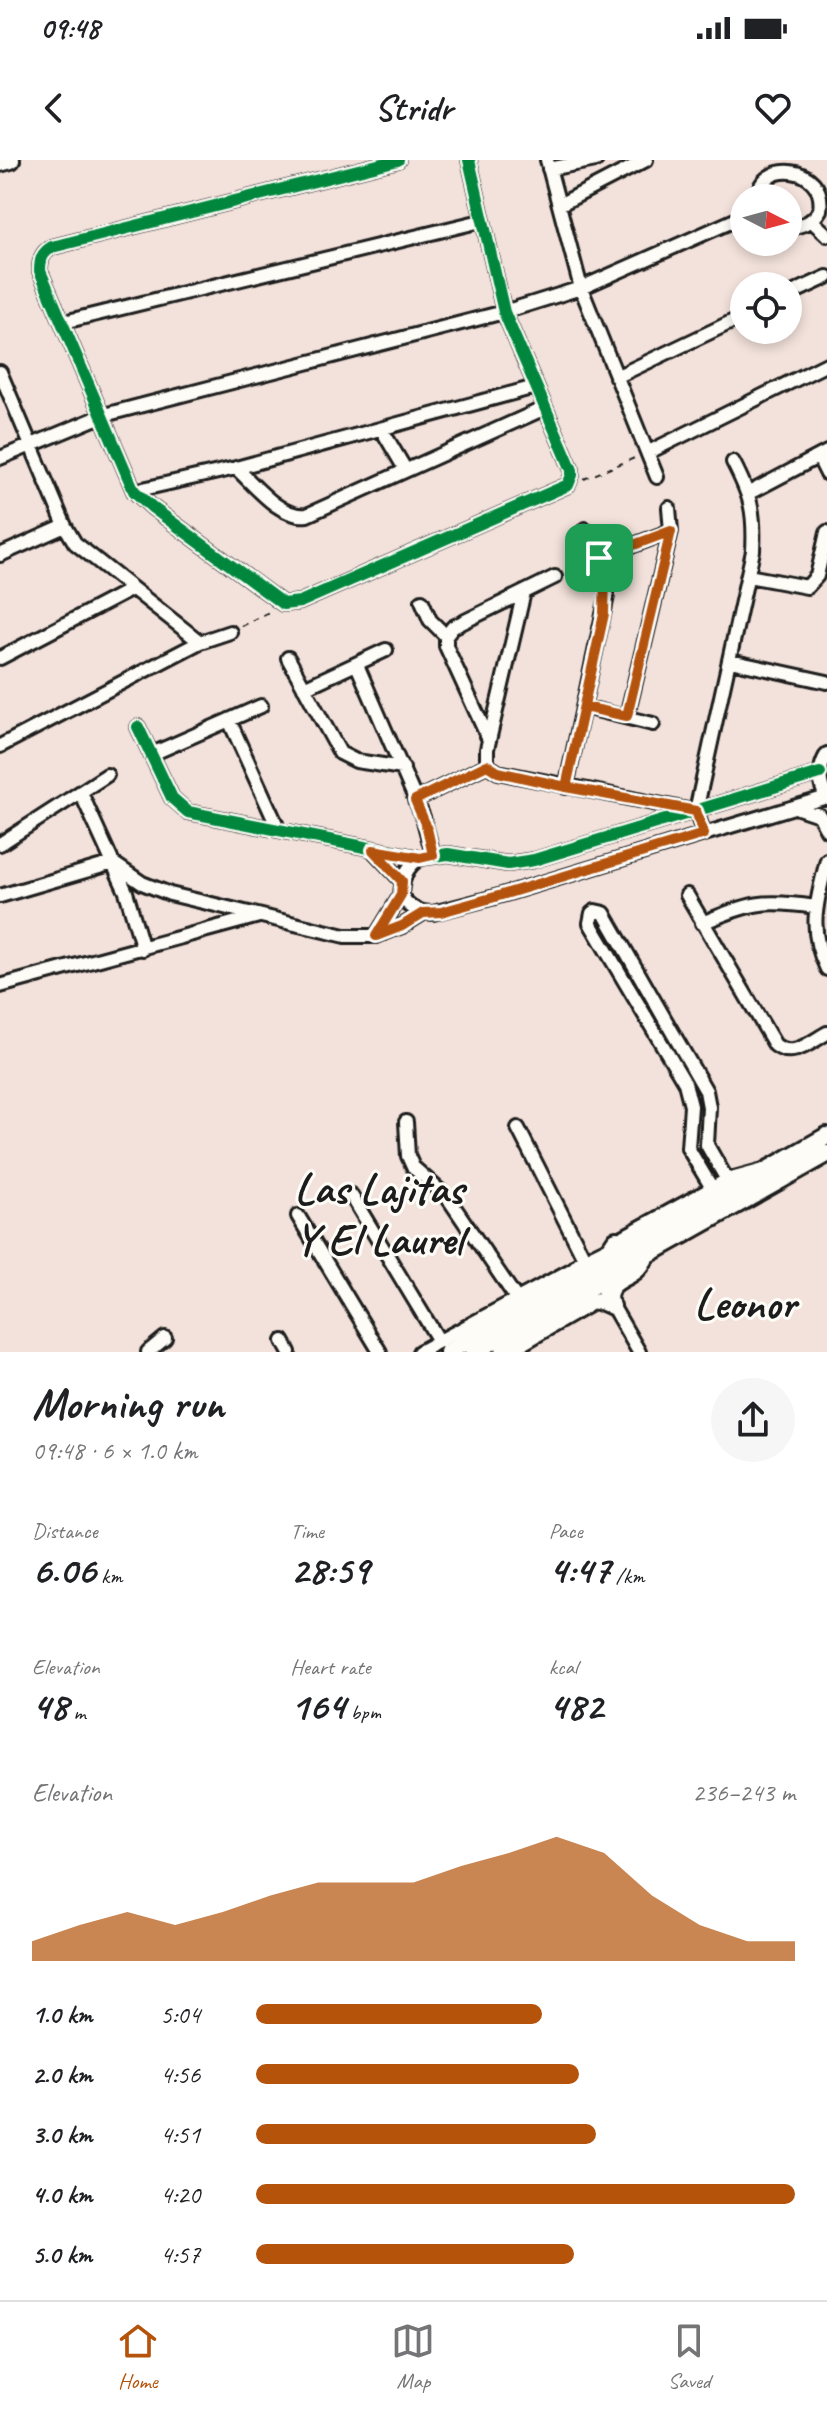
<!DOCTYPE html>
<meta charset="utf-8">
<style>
body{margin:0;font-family:Caveat,sans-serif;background:#f6f6f6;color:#202124;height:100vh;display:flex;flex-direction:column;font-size:30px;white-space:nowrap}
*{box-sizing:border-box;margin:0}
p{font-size:26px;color:#757577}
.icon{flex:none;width:44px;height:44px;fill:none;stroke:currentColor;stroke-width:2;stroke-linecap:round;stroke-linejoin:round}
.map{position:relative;height:1192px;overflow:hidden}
.details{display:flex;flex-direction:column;background:#fff;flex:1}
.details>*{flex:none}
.needle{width:52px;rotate:96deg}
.fabs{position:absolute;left:730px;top:24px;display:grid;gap:16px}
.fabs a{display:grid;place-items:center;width:72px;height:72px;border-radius:50%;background:#fff;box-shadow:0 4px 12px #0003;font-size:40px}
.pin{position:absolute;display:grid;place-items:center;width:68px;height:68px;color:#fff;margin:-34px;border-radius:16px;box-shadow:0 4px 12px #0006}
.round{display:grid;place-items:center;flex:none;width:84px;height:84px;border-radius:42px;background:#f6f6f6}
.overview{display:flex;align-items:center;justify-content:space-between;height:136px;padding:0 32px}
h1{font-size:44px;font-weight:800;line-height:60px}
.figures{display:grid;grid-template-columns:repeat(3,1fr);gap:12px;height:136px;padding:8px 32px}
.figures div{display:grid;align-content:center}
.figures b{font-size:40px;font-weight:800}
.figures small{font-size:22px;font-weight:400}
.figures p{font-size:22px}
.chart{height:224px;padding:16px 32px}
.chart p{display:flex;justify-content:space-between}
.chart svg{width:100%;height:144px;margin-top:8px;fill:#b45309;opacity:.7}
ul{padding:0 32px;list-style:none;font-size:26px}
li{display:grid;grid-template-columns:128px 96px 1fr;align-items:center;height:60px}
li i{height:20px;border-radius:10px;background:#b45309}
.status{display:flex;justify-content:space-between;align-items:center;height:56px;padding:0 40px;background:#fff;direction:ltr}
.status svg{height:22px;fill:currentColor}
header{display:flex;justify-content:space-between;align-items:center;height:104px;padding:0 32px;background:#fff;font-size:36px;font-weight:800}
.tab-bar{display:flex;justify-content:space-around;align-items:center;height:112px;border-top:2px solid #e0e0e0;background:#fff;font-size:22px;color:#757577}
.tab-bar a{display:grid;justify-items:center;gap:4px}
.tab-bar .selected{color:#b45309}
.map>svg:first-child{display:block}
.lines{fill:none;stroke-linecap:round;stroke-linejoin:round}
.minor-casing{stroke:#1c1c1c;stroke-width:18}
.major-casing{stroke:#1c1c1c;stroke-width:22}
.path{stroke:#1c1c1c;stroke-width:2;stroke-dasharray:6 6;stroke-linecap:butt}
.minor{stroke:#fdfcf7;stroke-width:12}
.major{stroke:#fdfcf7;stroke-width:16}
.cycleway-casing{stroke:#fdfcf7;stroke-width:17}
.cycleway{stroke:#00873e;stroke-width:12}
.route-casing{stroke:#fff;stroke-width:16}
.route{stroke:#b45309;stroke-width:10}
.labels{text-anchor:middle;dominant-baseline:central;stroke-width:6;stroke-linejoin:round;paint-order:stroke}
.quarter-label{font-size:44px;font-weight:bold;fill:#1c1c1c;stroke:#fdfcf7}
</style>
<div class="status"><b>09:48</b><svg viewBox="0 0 49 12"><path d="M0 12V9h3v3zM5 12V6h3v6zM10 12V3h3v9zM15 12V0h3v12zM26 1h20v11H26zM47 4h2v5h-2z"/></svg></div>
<header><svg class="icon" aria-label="back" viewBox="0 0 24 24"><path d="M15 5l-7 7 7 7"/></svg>Stridr<svg class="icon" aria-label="heart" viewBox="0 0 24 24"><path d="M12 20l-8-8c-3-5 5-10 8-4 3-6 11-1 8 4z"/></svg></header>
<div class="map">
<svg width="827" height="1192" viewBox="0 0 827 1192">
<rect width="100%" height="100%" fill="#f3e2db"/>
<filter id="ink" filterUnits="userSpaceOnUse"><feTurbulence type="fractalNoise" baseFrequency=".0125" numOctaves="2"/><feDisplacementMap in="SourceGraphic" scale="16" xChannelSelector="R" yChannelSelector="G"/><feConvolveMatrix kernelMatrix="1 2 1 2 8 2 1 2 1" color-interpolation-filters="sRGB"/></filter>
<g filter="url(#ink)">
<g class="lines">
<defs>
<path id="minor" d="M398,0L52,87C42,93 40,99 40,111L134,331L153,348L283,444L300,442L568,325L572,315V310L504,152L469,0
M547,0L581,128L657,317
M549,9L596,0
M758,38C758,0 827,3 820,50C813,62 801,67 788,67
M559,45L646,0
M811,60L827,75
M788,135L827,117
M64,162L481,61
M0,212L65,366L75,383L200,482
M616,217L744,156
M382,270L405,309
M649,292L827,204
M0,298L104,255L504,152L581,128L744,56
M819,298L827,314
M236,308C255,325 280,359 307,355L545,248
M134,331L236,308L535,227
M749,333L827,292
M0,395L65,366
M599,398L671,371
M748,416L807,427L817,416L827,372
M422,441L430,460L446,476
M0,498L132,429
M288,498L340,593L356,601L403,608
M730,501L827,522
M357,505L423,657L433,695
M304,528L386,490
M584,547L653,564
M627,556L671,371L669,348
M229,560L278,668
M138,567L172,638L188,652L420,698L448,694L508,704L534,700L820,613
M489,580L446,486V476L453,467L555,417
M0,586L200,482L230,472
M152,594L261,546
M827,594C818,609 818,623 827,638
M487,605L498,612L693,651
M487,605V589L524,432
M566,627L607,436L599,398L585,369
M81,633L126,732L143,789
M415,640L487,605
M798,648L819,655L827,670
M704,674L696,651L753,391C755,351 751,337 733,302
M0,684L107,615
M373,690L402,721
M420,698C406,707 402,719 401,735C408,747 418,753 433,753L495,737L827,637
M827,700C817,741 807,769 827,809
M687,735L775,885C792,899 811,882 827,873
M0,736L113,703L142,723L170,734L345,776H376L402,766L423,753
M702,763C751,743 762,739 815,747
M376,776L401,735
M0,826L259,756
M406,962L408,996L413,1007L448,1038L516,1138
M518,968L584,1098
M712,1028L688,988L691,946L685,923L590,763L592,753L595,751L604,753L706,931L709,947L707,985L727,1020
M351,1035L439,1181
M298,1056L380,1192
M612,1083L727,1020L760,1011
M599,1123L639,1192
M611,1143C606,1123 626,1122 638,1111C643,1107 646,1101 649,1095
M283,1181L289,1192
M148,1192L165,1178
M419,1192L573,1109L585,1097"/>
<path id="major" d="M0,3L11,0
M585,1125L581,1111L584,1102L610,1089L616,1080
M448,1192L827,976
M474,1192L827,994
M504,1192L590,1142L601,1141L612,1146"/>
</defs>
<use href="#minor" class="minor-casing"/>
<use href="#major" class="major-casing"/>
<path class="path" d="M584,319L637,297
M241,466L271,451"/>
<use href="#minor" class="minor"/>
<use href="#major" class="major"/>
<defs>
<path id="cycleway" d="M398,0L52,87C42,93 40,99 40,111L134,331L153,348L283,444L300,442L568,325L572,315V310L504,152L469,0
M138,567L172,638L188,652L420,698L448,694L508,704L534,700L820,613"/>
</defs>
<use href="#cycleway" class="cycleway-casing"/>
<use href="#cycleway" class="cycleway"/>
</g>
</g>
<g class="lines" filter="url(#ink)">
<defs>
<path id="route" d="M599,398L605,418L604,454L566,627L498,612L487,605L415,640L427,668L433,695L420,698L373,690L402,721L401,735L376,776L402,766L423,753L441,752L495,737L704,674L696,651L566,627L584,547L627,556L671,371L599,398"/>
</defs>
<use href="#route" class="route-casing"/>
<use href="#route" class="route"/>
</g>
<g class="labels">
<g class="quarter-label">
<text x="379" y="1028">Las Lajitas<tspan x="379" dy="51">Y El Laurel</tspan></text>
<text x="745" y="1143">Leonor</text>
</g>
</g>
</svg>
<div class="fabs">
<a><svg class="needle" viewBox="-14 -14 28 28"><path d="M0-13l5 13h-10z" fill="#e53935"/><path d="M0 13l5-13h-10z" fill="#757577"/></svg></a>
<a><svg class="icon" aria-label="locate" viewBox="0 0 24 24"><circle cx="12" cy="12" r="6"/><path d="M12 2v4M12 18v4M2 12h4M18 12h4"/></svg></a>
</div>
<div class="pin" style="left:599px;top:398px;background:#1e9e55"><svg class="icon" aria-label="arrive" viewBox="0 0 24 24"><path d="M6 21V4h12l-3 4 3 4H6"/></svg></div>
</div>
<section class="details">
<div class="overview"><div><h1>Morning run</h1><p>09:48 · 6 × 1.0 km</p></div><a class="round"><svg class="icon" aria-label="share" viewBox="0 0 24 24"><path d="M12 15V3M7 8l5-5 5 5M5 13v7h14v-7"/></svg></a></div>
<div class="figures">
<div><p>Distance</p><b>6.06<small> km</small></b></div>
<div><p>Time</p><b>28:59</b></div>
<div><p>Pace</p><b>4:47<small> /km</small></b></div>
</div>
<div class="figures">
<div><p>Elevation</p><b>48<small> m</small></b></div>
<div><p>Heart rate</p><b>164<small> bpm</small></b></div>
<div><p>kcal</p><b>482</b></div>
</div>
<div class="chart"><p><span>Elevation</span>236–243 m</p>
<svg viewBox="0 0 160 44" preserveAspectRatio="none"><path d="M0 44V38L10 33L20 29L30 33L40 29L50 24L60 20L70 20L80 20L90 15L100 11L110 6L120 11L130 24L140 33L150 38L160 38V44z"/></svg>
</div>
<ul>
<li><b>1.0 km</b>5:04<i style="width:53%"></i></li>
<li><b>2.0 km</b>4:56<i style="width:60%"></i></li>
<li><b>3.0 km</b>4:51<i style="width:63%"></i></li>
<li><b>4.0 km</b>4:20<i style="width:100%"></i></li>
<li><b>5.0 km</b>4:57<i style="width:59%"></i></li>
</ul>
</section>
<nav class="tab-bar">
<a class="selected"><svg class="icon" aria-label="home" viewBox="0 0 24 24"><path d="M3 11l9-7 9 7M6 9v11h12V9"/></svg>Home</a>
<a><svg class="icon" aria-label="map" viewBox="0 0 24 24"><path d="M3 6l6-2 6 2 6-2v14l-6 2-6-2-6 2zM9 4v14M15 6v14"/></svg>Map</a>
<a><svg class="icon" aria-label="saved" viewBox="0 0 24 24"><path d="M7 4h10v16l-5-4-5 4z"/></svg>Saved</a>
</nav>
